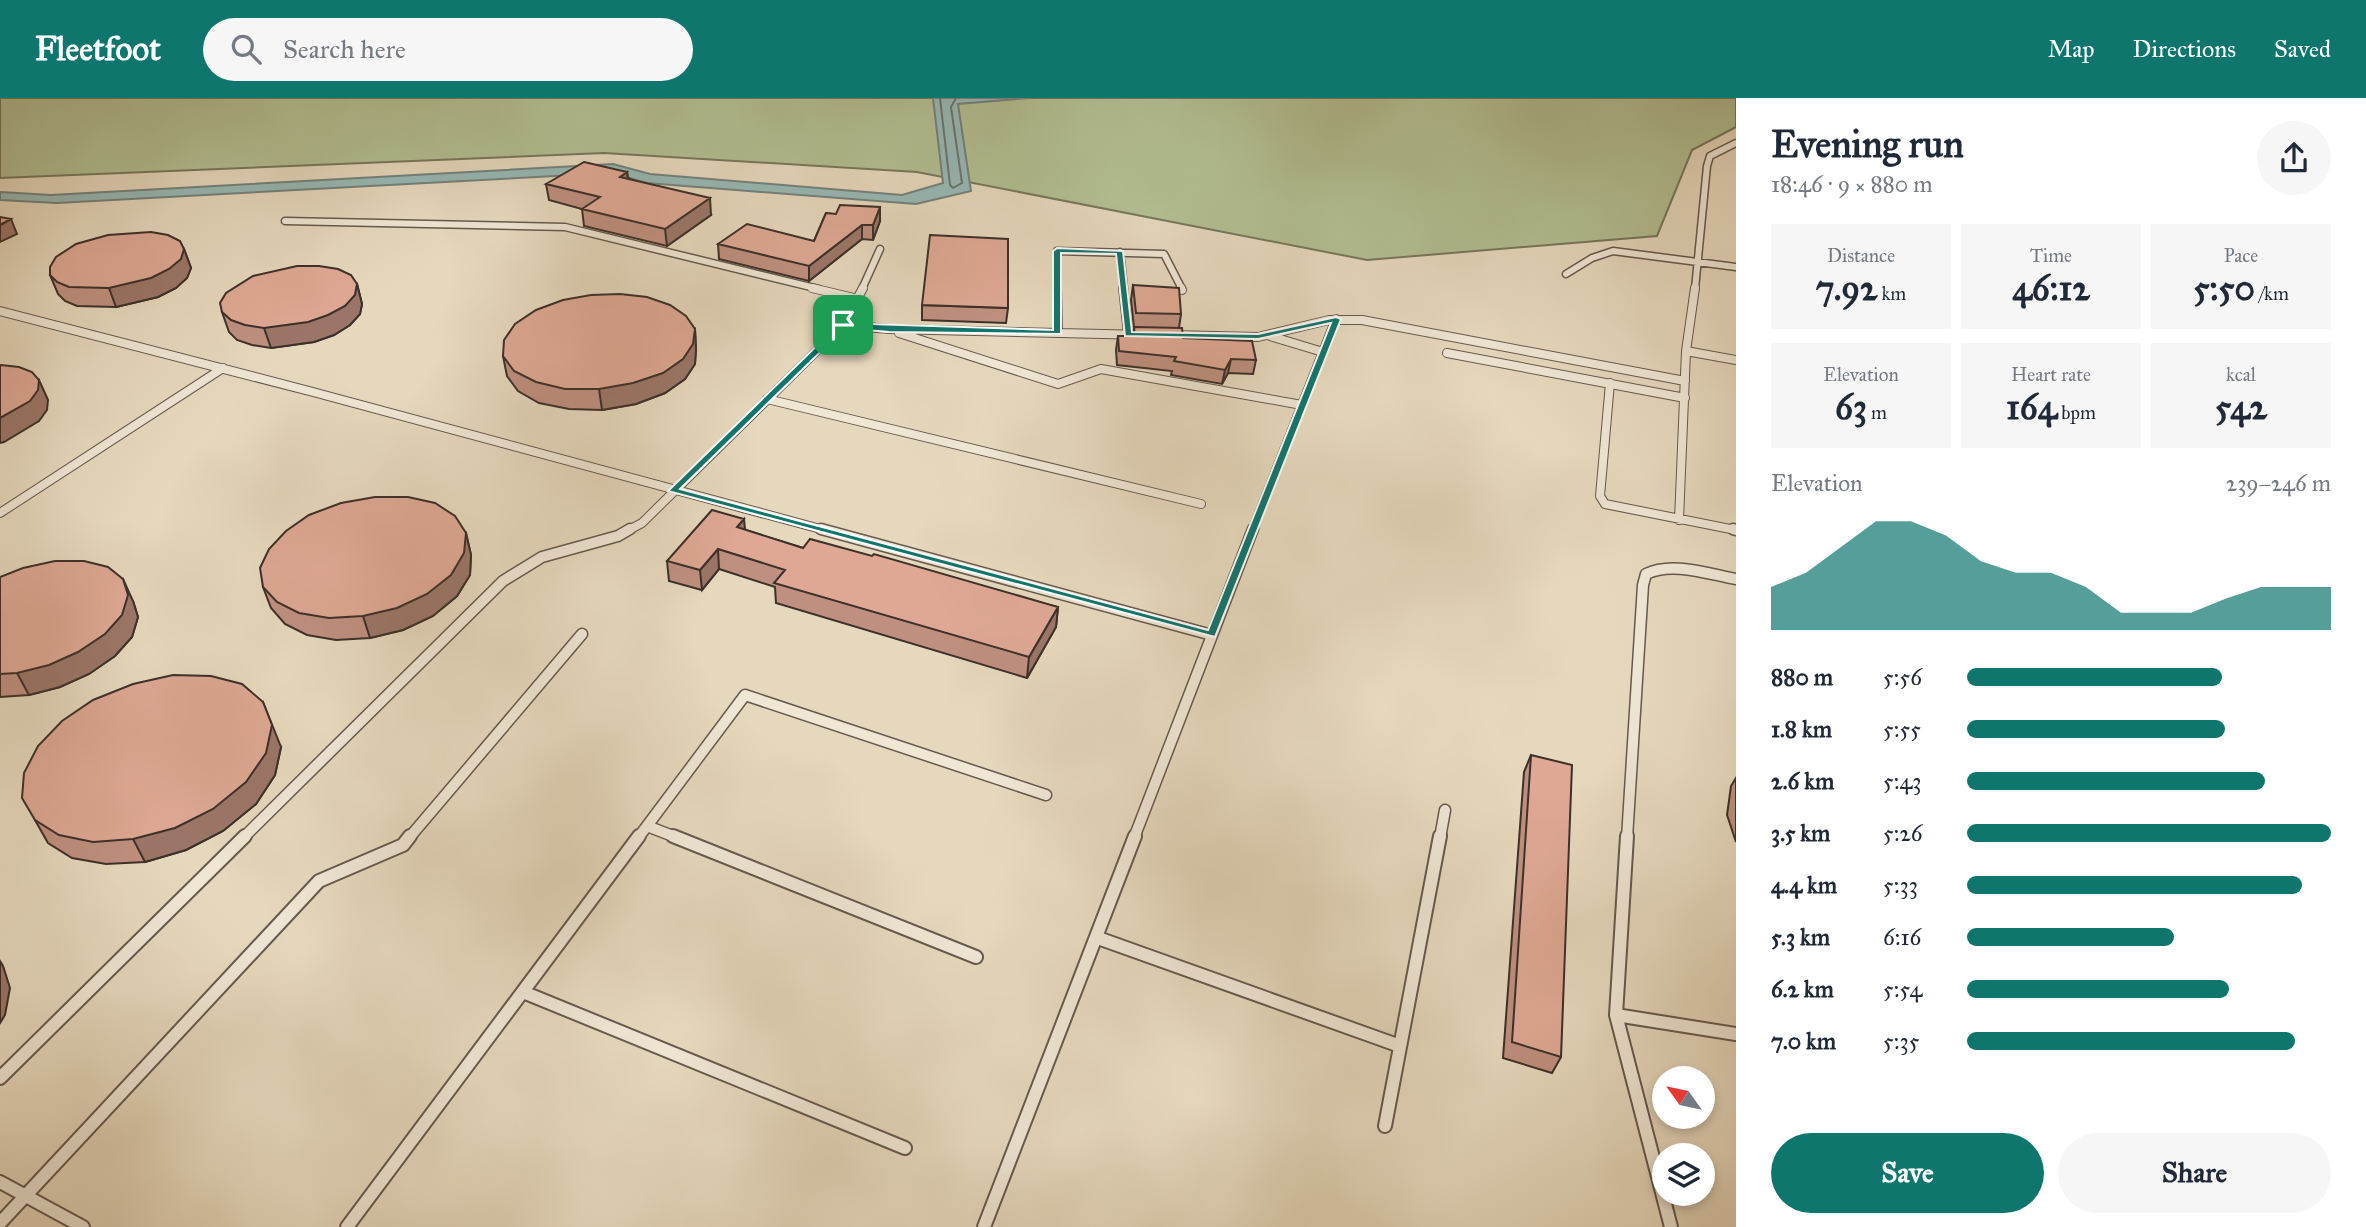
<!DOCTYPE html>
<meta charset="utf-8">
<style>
body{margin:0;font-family:"IM FELL Great Primer",serif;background:#f6f6f7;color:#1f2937;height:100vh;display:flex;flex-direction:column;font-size:26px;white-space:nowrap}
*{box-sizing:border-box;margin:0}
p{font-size:23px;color:#747a83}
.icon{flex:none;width:38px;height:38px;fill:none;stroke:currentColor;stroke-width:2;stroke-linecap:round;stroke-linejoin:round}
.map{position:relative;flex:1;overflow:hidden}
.drawer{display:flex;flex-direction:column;background:#fff;width:630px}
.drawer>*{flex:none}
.needle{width:46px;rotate:303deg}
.fabs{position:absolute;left:1652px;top:968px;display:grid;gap:14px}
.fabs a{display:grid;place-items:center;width:63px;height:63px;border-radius:50%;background:#fff;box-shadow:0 4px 10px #0003;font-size:35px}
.pin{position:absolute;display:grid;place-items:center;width:60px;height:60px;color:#fff;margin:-30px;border-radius:14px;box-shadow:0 4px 10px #0006}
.round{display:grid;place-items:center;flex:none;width:74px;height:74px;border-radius:37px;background:#f6f6f7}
.head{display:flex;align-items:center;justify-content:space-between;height:119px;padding:0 35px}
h1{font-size:38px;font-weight:700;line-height:52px}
.metrics{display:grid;grid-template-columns:repeat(3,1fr);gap:10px;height:119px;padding:7px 35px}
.metrics div{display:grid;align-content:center;border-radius:0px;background:#f6f6f7;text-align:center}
.metrics b{font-size:35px;font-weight:700}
.metrics small{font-size:19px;font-weight:400}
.metrics p{font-size:19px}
.chart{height:196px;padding:14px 35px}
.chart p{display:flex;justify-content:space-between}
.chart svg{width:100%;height:126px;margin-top:7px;fill:#0f766e;opacity:.7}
.cta{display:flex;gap:14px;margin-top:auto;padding:14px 35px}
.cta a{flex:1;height:80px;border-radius:42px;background:#0f766e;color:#fff;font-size:28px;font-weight:700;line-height:80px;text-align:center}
.cta a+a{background:#f6f6f7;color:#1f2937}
ul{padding:0 35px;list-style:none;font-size:23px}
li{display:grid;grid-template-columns:112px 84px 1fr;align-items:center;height:52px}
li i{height:18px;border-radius:9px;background:#0f766e}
header{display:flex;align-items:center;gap:42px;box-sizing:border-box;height:98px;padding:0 35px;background:#0f766e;color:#fff}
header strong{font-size:33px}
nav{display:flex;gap:38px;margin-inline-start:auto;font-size:24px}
.search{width:490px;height:63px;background:#f6f6f7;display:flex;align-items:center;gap:18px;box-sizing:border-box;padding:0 24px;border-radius:38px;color:#747a83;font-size:26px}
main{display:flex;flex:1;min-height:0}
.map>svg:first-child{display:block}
.green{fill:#b2bf93;stroke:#77785e;stroke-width:2}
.water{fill:#97b9b6;stroke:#73827e;stroke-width:2}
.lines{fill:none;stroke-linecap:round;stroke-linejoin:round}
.shore{stroke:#6a7470;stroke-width:2}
.service-far3-casing{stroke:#665a4f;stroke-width:9}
.service-far2-casing{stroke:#665a4f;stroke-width:10}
.service-far1-casing{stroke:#665a4f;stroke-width:13}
.service-casing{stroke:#665a4f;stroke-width:16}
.service-far3{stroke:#efe6d4;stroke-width:6}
.service-far2{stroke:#efe6d4;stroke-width:8}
.service-far1{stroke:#efe6d4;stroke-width:10}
.service{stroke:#efe6d4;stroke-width:12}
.wall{fill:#bf907f;stroke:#3c302a;stroke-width:2}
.shaded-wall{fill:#9b7668;stroke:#3c302a;stroke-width:2}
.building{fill:#dea894;stroke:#3c302a;stroke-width:2}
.route{fill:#0f766e;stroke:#fff;stroke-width:2;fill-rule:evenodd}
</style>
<header>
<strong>Fleetfoot</strong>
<div class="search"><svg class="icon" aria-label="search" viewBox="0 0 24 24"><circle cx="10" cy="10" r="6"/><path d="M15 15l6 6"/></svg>Search here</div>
<nav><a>Map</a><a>Directions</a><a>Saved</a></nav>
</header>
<main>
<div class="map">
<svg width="1736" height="1129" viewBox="0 0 1736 1129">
<rect width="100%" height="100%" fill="#e6d8bd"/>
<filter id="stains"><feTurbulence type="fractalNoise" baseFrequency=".00286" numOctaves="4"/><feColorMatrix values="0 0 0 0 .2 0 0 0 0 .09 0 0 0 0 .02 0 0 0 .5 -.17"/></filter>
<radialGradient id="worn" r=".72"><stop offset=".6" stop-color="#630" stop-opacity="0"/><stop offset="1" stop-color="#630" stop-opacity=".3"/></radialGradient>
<path class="green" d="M0,0H1736V29L1692,52L1657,138L1367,162L917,74L604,55L0,80Z"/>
<path class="water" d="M933,0H1029L958,6L971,93L916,106L647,85L612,75L57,105L0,102V94L51,97L613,66L650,76L902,97L943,85Z"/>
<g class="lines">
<path class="shore" d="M940,0L950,87L953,90L962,85L951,9L956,0"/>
<defs>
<path id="service-far3" d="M285,123L565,129L819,191
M1120,154L1124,191
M1566,176L1592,160L1613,153L1736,169
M862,191L880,151
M1057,191V153L1164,156L1182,191
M1695,191L1707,68L1710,58L1736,45"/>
<path id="service-far2" d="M812,190L858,201
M1057,190L1058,235
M1123,190L1128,236
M1181,190L1182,192
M0,213L313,294L828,433
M843,227L889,231L1147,237
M899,235L1058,286L1101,271L1302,307
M1172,237L1258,239L1329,222H1362L1685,283
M1270,238L1323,254
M1686,253L1736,262
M1447,255L1685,300
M1610,285L1600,398L1605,406L1736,432
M767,301L1201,406
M0,415L223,270
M1679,422L1686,253L1695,190
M627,433L642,425L843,227L863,190
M1252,433L1336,221"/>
<path id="service-far1" d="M821,431L1212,537
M1733,431L1736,432
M647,728L678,740
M243,740L503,483L542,459L618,438L630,431
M409,740L582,536
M638,740L745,597L1046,697
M1134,740L1253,431
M1440,740L1445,712
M1627,740L1643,487L1646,476C1672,463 1708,476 1736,481"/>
<path id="service" d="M673,738L976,859
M1627,738L1616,917L1671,1129
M1098,840L1400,948
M523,894L905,1050
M1616,917L1736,936
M0,980L245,738
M1385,1028L1440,738
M0,1084L83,1129
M0,1125L319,783L403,747L410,738
M347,1129L639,738
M984,1129L1135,738"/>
</defs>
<use href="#service-far3" class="service-far3-casing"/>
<use href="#service-far2" class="service-far2-casing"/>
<use href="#service-far1" class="service-far1-casing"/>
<use href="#service" class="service-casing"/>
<use href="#service-far3" class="service-far3"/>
<use href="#service-far2" class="service-far2"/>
<use href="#service-far1" class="service-far1"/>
<use href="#service" class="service"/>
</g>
<path class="wall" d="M627,74L628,80L711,117L667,148L584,128L582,111L549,102L546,86Z
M826,115L880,123L873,142L862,141L809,183L719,161L718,146L814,143Z
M184,151L191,170L187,180L176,190L158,199L116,209L77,208L65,203L58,196L50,177Z
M357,186L362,206L360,216L350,227L334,237L314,244L271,250L252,247L237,242L229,234L222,214Z
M1133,187L1181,216L1179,230L1183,240L1256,262L1253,276L1228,275L1222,286L1171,277L1172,273L1117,267L1116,252L1118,238H1133L1134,230L1131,202Z
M922,207L1008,210L1006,225L922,222Z
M695,231L696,251L695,266L685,281L665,295L636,306L602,312L569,311L539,305L518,293L507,278L503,258Z
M745,432L803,450L1058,509L1056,529L1027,580L776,505L775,489L719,471L702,492L669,483L667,463Z
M466,435L471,457L470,477L457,498L433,518L403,532L370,540L336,542L307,537L285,526L271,510L263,489Z
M0,479L133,503L138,519L132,539L115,558L89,576L60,589L29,597L0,599Z
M281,649L275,677L256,706L223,733L186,752L145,764L106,766L72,760L48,745L35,722Z
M1531,657L1561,959L1552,975L1503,960L1524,674Z
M1736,680V744L1727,717L1731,688Z"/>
<path class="shaded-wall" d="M627,74L629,91L620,79Z
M710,100L711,117L667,148L665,131Z
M880,109V123L873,142V127Z
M11,121L17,136L0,144V127Z
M862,127V141L809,183V168Z
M184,151L191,170L187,180L176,190L158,199L116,209L109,190Z
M357,186L362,206L360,216L350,227L334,237L314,244L271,250L264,230Z
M695,231L696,251L695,266L685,281L665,295L636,306L602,312L599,291Z
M1231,261L1228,275L1222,286L1225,272Z
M39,282L48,302L47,312L39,323L4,344L0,345V320Z
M744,421L746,441L737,429Z
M466,435L471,457L470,477L457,498L433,518L403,532L370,540L363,518Z
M718,451L719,471L702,492L700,472Z
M123,481L133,503L138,519L132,539L115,558L89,576L60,589L29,597L17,575Z
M1058,509L1056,529L1027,580L1029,559Z
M263,604L281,649L275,677L256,706L223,733L186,752L145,764L133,741Z
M0,863L3,868L10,890L5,917L0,925Z"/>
<path class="building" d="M584,64L627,74L620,79L710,100L665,131L582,111L600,99L546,86Z
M840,107L880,109L873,127H862L809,168L718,146L747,126L814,143L826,115L836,116Z
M0,119L11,121L0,127Z
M151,134L168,137L180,143L184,151L181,161L169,171L151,180L109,190L69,189L57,184L50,177V169L56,159L76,146L108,137Z
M930,137L1008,141V210L922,207Z
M297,168H319L338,171L351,177L357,186L355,197L345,208L328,217L308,224L264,230L245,227L231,222L222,214L220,205L226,195L253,178Z
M1133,187L1179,190L1181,216L1136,215Z
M620,196L647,199L670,207L686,218L695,231L693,246L683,261L663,275L633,285L599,291H565L536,284L514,273L503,258L504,242L515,226L536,212L563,202L591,197Z
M1134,229L1182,230L1183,240L1252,243L1256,262L1231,261L1225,272L1174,263L1176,259L1119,253L1118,238H1135Z
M1,267L19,269L32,274L39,282L38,292L30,303L0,320V268Z
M375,399H408L435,405L455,418L466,435L464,455L451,477L427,496L397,510L363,518L329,520L299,515L277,504L263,489L260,470L269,451L286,433L309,417L341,405Z
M712,412L744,421L737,429L803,450L810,441L872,458L874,456L1058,509L1029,559L774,485L785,472L718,451L700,472L667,463Z
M55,463H84L108,469L123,481L128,497L122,517L105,536L78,554L49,567L17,575L0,576V479L23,470Z
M173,577L211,578L242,586L263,604L272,627L266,655L246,684L213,711L175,730L133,741L93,744L59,737L35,722L22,700L24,675L38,648L62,623L93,602L133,586Z
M1531,657L1572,667L1561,959L1512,944Z"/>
<path class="route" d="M1057,150L1123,153L1132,234L1258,236L1336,219L1341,221L1215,539L668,393L840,225L1053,232V153ZM1061,155L1116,156L1125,238L1258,241L1331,225L1208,532L680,391L845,230L889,234L1061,236Z"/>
<rect width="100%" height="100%" filter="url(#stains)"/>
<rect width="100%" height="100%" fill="url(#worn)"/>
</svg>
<div class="fabs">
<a><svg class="needle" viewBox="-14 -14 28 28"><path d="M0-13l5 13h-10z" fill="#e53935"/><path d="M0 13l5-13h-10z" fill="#747a83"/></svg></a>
<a><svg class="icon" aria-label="layers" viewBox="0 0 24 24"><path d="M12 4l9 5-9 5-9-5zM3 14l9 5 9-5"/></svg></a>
</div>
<div class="pin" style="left:843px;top:227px;background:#1e9e55"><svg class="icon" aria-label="arrive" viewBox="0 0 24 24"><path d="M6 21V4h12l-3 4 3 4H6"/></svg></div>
</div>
<section class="drawer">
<div class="head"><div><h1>Evening run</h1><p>18:46 · 9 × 880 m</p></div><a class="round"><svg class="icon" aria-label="share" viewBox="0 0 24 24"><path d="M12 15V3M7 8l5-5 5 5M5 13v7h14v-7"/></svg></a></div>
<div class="metrics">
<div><p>Distance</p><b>7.92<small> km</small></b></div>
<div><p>Time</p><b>46:12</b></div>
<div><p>Pace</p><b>5:50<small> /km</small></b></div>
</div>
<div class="metrics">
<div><p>Elevation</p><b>63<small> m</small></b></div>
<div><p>Heart rate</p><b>164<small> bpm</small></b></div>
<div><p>kcal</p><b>542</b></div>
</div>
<div class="chart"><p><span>Elevation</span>239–246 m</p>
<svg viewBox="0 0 160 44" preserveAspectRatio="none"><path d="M0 44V29L10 24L20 15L30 6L40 6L50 11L60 20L70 24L80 24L90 29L100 38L110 38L120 38L130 33L140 29L150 29L160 29V44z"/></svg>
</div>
<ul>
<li><b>880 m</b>5:56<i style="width:70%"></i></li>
<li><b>1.8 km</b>5:55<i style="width:71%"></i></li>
<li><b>2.6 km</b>5:43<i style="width:82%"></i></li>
<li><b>3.5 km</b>5:26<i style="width:100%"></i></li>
<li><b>4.4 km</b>5:33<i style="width:92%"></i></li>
<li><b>5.3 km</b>6:16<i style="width:57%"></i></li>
<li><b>6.2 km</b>5:54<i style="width:72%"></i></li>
<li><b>7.0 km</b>5:35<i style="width:90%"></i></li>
</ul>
<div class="cta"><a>Save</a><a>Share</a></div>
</section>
</main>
